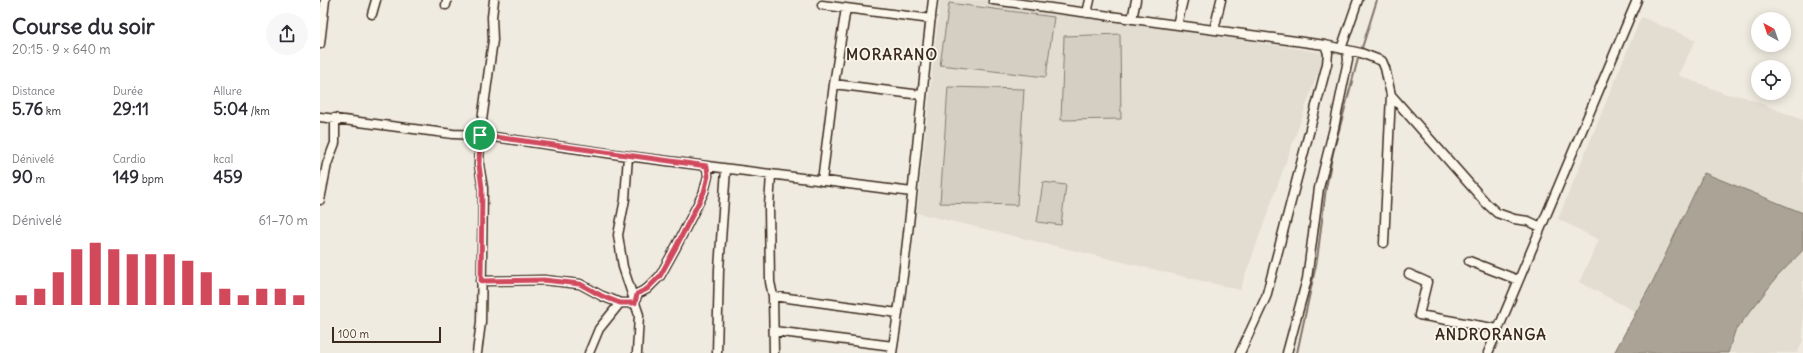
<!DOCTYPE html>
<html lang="fr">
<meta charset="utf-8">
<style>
body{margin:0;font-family:Delius,sans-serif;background:#f7f7f7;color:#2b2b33;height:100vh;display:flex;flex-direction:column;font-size:15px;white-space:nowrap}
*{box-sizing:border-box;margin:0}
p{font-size:13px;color:#7c7c81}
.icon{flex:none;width:22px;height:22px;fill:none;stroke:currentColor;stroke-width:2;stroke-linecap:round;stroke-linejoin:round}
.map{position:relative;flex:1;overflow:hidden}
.sheet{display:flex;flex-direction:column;background:#fff;width:320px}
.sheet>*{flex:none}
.needle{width:26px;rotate:320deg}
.controls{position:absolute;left:1431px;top:12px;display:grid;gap:8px}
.controls a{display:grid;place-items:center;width:40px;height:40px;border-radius:50%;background:#fff;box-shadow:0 2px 10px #0003;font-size:20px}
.scale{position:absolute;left:12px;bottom:10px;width:109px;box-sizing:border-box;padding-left:4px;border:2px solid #3b2a1e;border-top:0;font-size:11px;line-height:14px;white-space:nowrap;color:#3b2a1e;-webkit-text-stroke:3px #fbf7ec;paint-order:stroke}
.pin{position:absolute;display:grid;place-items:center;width:34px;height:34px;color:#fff;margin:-17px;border:2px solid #fff;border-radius:50%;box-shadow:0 1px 4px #0007}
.round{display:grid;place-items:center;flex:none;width:42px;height:42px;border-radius:21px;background:#f7f7f7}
.overview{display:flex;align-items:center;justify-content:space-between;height:68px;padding:0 12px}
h1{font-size:22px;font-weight:700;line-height:30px}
.stats{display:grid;grid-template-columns:repeat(3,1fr);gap:6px;height:68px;padding:4px 12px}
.stats div{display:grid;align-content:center}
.stats b{font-size:17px;font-weight:700}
.stats small{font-size:11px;font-weight:400}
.stats p{font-size:11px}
.chart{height:112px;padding:8px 12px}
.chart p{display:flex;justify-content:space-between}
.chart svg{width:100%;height:72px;margin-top:4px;stroke:#d1495b;stroke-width:6}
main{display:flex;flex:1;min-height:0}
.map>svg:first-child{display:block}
.built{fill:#e2dcd1}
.green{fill:#d5cec3;stroke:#887c70}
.water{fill:#aca397;stroke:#7f7367}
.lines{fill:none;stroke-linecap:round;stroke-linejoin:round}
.stream{stroke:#7f7367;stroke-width:2}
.minor-casing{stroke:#3b2a1e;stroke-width:11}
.minor{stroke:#fbf7ec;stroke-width:8}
.route-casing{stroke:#fff;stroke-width:8}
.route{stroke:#d1495b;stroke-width:5}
.labels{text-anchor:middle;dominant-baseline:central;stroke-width:3.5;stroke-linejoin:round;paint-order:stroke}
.district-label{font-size:15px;font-weight:bold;letter-spacing:1px;fill:#3b2a1e;stroke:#fbf7ec}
</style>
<main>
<section class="sheet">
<div class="overview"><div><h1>Course du soir</h1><p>20:15 · 9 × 640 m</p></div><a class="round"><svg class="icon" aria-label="share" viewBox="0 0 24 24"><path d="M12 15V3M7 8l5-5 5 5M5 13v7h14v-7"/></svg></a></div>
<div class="stats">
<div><p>Distance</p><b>5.76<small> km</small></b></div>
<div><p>Durée</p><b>29:11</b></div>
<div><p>Allure</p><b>5:04<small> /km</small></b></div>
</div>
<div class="stats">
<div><p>Dénivelé</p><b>90<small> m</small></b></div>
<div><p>Cardio</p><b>149<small> bpm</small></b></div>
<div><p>kcal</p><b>459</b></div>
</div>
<div class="chart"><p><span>Dénivelé</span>61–70 m</p>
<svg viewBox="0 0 160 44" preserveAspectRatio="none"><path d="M5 44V38M15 44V34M25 44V24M35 44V10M45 44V6M55 44V10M65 44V13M75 44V13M85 44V13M95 44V17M105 44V24M115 44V34M125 44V38M135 44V34M145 44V34M155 44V38"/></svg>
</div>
</section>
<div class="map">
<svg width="1483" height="353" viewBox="0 0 1483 353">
<rect width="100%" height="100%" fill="#f0ebe0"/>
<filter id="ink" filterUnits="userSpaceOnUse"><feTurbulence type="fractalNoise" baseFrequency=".025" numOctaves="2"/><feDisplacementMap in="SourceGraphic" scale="8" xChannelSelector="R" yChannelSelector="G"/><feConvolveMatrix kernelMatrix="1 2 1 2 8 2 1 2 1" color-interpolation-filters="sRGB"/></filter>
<g filter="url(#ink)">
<path class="built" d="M620,0H670L1005,53L920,290L597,213Z
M1321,17L1376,40L1358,75L1406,94L1422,96L1483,120V340L1478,353H1294L1316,312L1259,282L1279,240L1238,219Z"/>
<path class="green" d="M629,3L734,17L726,77L620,65Z
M800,34L801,119L741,120L744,36Z
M628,87L704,89L697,205L620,203Z
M723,182L746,185L741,225L717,222Z"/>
<path class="water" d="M1384,173L1483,213V250L1457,277L1415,331L1408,353H1294L1333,281Z"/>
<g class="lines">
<path class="stream" d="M1041,51L1057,0
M977,353L997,260L1006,188L1013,153L1039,55"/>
<defs>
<path id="minor" d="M673,0L1005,45L1041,53L1062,61L1065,68L1071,95L1166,203L1177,213L1194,219L1208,221L1221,227
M126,5L127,0
M502,5L611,19
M767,13L770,0
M52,14L56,0
M812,19L816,0
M857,25L863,0
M894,30L901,0
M0,44L5,0
M1021,49L1038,0
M514,84L601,95
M0,117L133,134L160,135L308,156L592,192
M308,156L305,199L298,235L303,267L319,315L317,353
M451,174L449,206L450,282L453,296
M502,181L514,84L526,8
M0,200L7,164L15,143V118
M1064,243L1071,95
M1149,261L1198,280
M1089,274L1107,282L1099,315L1178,329
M161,281L224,280L260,284L282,296L300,303H315L317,294L327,289L340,276L356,247L384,192L388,176L387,166
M454,331L573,346
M157,353L161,322L163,188L159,165L160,135L173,40L172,17L174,0
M269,353L279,329L300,303
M397,353L399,269L406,169
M454,353L453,296L578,313
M572,353C591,236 598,117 613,0
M920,353L946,297L1007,64L1008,53L1005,45
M967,353L987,279L999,188L1014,128L1028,60L1027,50
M1168,353L1317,0"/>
</defs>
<use href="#minor" class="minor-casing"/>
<use href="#minor" class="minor"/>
</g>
</g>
<g class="lines" filter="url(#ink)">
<defs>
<path id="route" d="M160,135L387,166L388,176L384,192L356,247L340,276L327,289L317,294L315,303H300L282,296L260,284L224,280L161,281L162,188L159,165Z"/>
</defs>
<use href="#route" class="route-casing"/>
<use href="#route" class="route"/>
</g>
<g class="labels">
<g class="district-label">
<text x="572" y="54">MORARANO</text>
<text x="1171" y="334">ANDRORANGA</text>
</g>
</g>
</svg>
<div class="controls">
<a><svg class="needle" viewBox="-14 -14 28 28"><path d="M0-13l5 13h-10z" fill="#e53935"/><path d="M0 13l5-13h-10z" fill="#7c7c81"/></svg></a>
<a><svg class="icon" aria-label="locate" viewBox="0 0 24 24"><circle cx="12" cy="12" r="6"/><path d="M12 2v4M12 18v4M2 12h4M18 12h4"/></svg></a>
</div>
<div class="scale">100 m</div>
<div class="pin" style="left:160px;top:135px;background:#1e9e55"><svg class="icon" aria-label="arrive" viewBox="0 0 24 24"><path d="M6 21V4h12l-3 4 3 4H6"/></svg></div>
</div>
</main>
